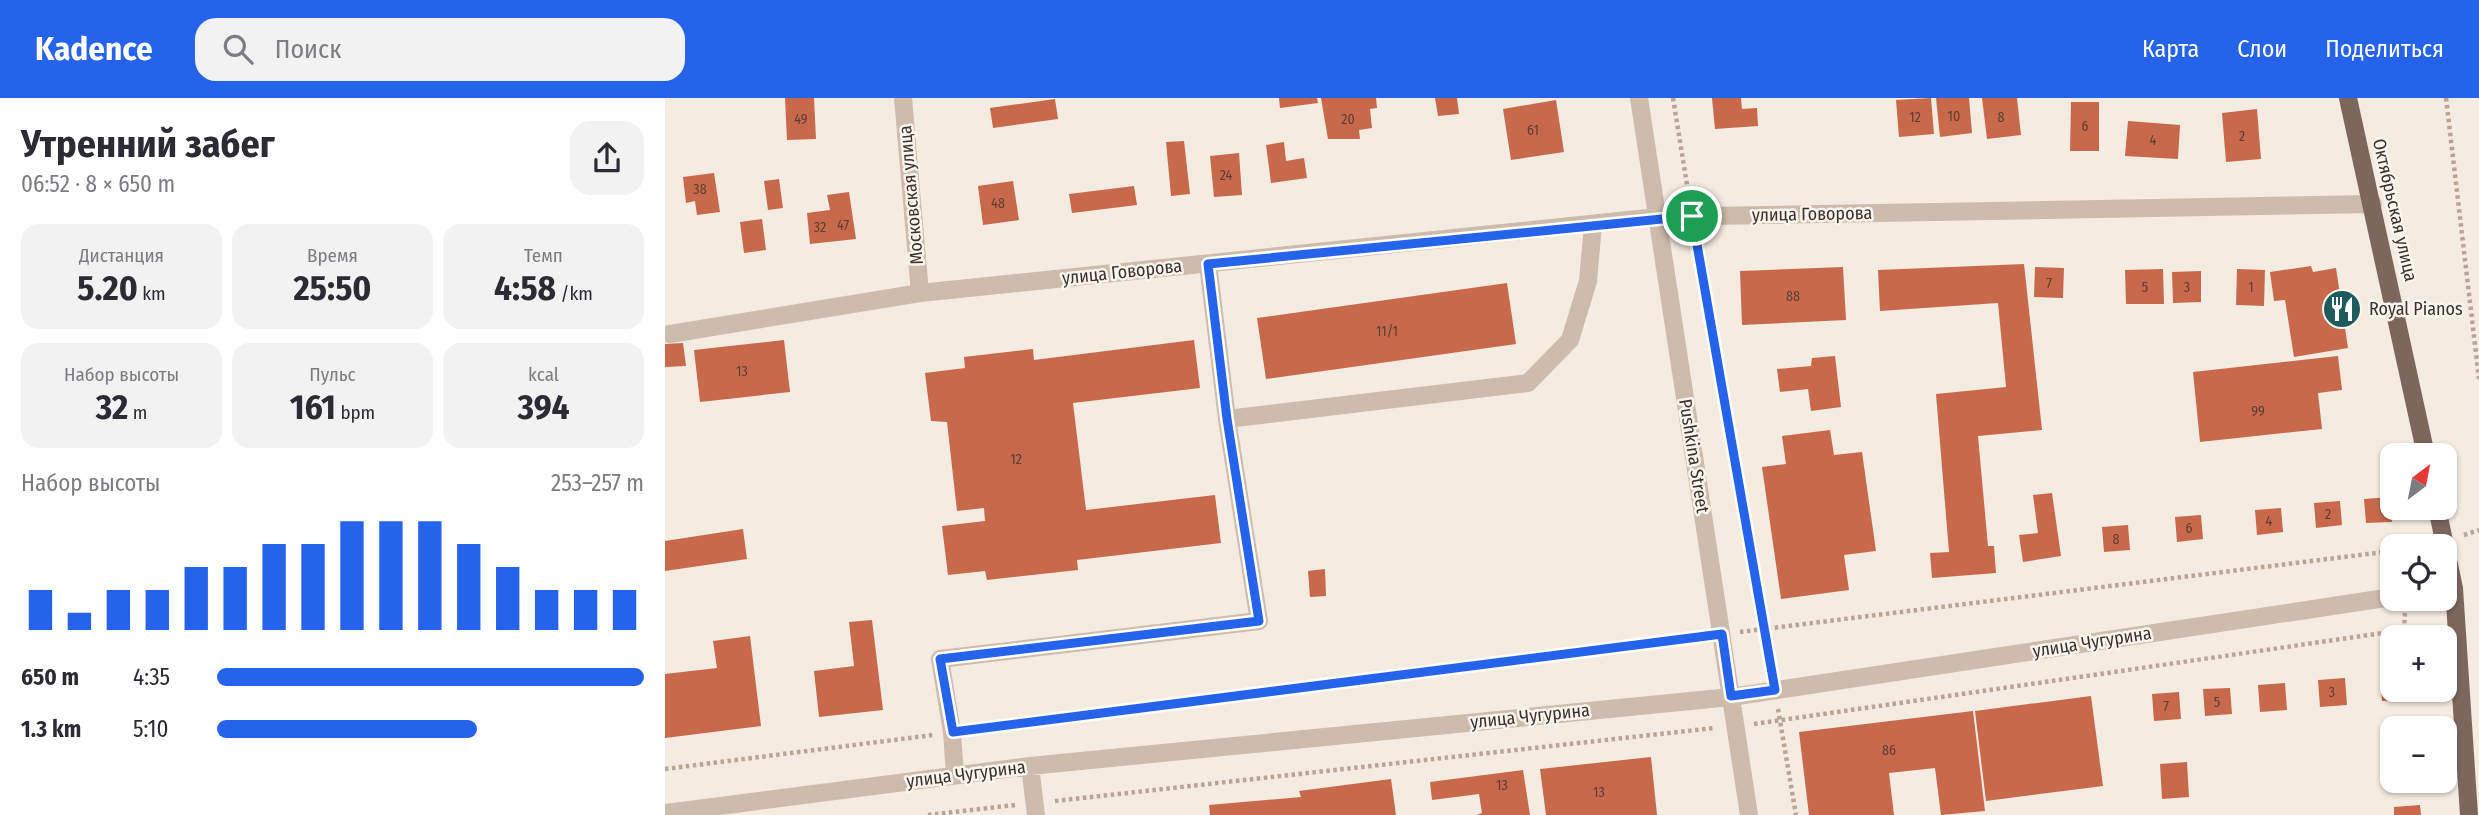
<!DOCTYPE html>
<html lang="ru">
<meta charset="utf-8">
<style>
body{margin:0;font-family:"Fira Sans Condensed",sans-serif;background:#f2f2f3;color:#2b2b33;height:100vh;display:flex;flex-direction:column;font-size:26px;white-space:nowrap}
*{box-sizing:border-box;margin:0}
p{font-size:23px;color:#7c7c81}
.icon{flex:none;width:38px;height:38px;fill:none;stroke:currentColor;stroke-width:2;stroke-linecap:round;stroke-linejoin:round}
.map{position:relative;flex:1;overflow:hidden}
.panel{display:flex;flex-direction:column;background:#fff;width:665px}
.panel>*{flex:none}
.needle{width:46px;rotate:32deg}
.controls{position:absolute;left:1715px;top:345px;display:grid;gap:14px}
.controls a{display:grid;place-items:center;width:77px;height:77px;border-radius:14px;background:#fff;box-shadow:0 2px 5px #0004;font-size:35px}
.pin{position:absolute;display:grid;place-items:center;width:60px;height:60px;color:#fff;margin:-30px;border:4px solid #fff;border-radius:50%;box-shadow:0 2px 7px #0007}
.round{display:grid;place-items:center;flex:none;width:74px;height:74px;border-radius:21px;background:#f2f2f3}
.head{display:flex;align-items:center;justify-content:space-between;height:119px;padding:0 21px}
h1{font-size:38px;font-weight:700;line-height:52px}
.stats{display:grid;grid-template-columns:repeat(3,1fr);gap:10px;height:119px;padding:7px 21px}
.stats div{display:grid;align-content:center;border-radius:18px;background:#f2f2f3;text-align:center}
.stats b{font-size:35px;font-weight:700}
.stats small{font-size:19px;font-weight:400}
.stats p{font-size:19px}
.chart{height:196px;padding:14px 21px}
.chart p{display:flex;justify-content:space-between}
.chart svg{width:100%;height:126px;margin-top:7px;stroke:#2563eb;stroke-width:6}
ul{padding:0 21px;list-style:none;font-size:23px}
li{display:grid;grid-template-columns:112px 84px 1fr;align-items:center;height:52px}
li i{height:18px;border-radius:9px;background:#2563eb}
header{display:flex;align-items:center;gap:42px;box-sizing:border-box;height:98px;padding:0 35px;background:#2563eb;color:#fff}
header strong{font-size:33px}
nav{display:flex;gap:38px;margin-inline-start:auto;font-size:24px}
.search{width:490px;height:63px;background:#f2f2f3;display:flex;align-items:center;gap:18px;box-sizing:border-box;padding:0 24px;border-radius:21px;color:#7c7c81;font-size:26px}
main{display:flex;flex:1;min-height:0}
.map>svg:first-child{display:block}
.building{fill:#c8694b}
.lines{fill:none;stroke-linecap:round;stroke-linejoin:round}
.path{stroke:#b9a596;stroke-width:4.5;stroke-dasharray:3.5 3.5;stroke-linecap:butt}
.minor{stroke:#cdbbac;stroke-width:18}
.major{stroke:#7d675c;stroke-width:18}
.route-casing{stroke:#fff;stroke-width:14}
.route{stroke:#2563eb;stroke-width:9}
.labels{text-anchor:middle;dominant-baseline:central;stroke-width:5;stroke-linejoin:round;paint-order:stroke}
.number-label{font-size:14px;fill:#5e3e33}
.street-label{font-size:18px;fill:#3b302b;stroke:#fbf5ee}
.poi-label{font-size:18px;fill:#3b302b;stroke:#fbf5ee;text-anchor:start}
</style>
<header>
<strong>Kadence</strong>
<div class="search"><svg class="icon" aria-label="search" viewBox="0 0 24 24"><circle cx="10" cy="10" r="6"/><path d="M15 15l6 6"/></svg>Поиск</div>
<nav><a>Карта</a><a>Слои</a><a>Поделиться</a></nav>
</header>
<main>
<section class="panel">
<div class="head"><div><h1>Утренний забег</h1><p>06:52 · 8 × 650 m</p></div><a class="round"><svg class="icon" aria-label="share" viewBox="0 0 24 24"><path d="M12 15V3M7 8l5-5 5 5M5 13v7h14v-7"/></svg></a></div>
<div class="stats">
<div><p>Дистанция</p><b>5.20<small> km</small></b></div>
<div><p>Время</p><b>25:50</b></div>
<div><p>Темп</p><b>4:58<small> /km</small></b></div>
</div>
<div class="stats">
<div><p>Набор высоты</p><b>32<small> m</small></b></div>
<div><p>Пульс</p><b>161<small> bpm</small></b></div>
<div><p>kcal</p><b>394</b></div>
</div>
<div class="chart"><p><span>Набор высоты</span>253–257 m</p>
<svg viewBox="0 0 160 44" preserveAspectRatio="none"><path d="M5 44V30M15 44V38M25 44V30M35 44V30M45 44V22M55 44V22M65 44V14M75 44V14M85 44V6M95 44V6M105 44V6M115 44V14M125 44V22M135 44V30M145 44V30M155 44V30"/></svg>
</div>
<ul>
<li><b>650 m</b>4:35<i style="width:100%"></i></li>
<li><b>1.3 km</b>5:10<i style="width:61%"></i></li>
</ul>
</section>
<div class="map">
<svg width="1814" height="717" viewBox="0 0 1814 717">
<rect width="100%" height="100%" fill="#f4ebe1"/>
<path class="building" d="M120,0H149L151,41L122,42Z
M614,0H652L653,5L615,10Z
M656,0H711L712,10L705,11L707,30L694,32L695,41H663Z
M770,0H792L794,16L773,18Z
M1047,0H1076L1077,11L1092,10L1093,28L1050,31Z
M1266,0L1269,36L1234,39L1231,2Z
M1271,0H1304L1307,35L1275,39Z
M1317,0H1352L1356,37L1322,41Z
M390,1L393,21L328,30L325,10Z
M891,2L899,54L846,62L838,11Z
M1406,4H1434V53H1405Z
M1592,11L1596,61L1561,64L1557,15Z
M1463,23L1515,27L1513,61L1460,58Z
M519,43L525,96L506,98L501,44Z
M619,44L621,63L639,60L642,80L606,85L601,47Z
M574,55L577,97L549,99L545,58Z
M49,75L55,114L32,117L30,103L21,105L18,79Z
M114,81L118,110L103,112L99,83Z
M348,83L354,122L318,127L313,88Z
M469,88L472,107L407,115L404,96Z
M184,94L191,141L145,146L142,115L165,112L162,97Z
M97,121L101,152L79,155L75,124Z
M1359,166L1377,332L1313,338L1323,448H1329L1331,475L1267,480L1265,455L1284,454L1271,296L1341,289L1333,205L1215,213L1213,172Z
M1646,168L1648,174L1671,170L1683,250L1629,259L1620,202L1609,203L1605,174Z
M1178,169L1181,222L1077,227L1075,173Z
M1370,169L1399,170L1398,200L1369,199Z
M1498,171L1499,206H1461L1460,172Z
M1572,171L1600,172L1599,208L1571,207Z
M1536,173V204L1508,205L1507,174Z
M842,185L851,246L601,281L592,220Z
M119,242L125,294L35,304L29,252Z
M529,242L535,290L408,305L421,412L550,397L556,445L412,462L413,472L322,482L320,473L283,477L277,428L320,423L319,410L292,413L282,324L266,323L260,275L300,270L299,259L368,251L369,262Z
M18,245L21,268L0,269V246Z
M1170,258L1176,309L1146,313L1143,291L1115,294L1112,271L1146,268L1147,260Z
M1673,258L1677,292L1653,295L1657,331L1535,344L1528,274Z
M1165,332L1169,357L1197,354L1211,453L1179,457L1184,492L1116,501L1097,369L1121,366L1117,338Z
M1387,395L1396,458L1358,464L1354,437L1373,435L1368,397Z
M1725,399L1727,424L1701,425L1699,401Z
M1675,403L1677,427L1651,430L1649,405Z
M1616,410L1618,434L1592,437L1590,412Z
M1536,417L1538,441L1512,444L1510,419Z
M1463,427L1465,452L1439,454L1437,429Z
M78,431L82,461L0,473V443Z
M660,471L661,498L645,499L643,473Z
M207,522L218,612L154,619L149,573L189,568L184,524Z
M85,538L96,628L0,640V576L52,570L48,543Z
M1715,576H1727V592H1743L1744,601L1717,603Z
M1680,580L1682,607L1655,609L1653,582Z
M1620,585L1622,612L1595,614L1593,587Z
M1565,590L1567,616L1540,618L1538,591Z
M1514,594L1516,621L1489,623L1487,596Z
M1426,598L1438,688L1321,703L1310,613Z
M1308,613L1320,713L1276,717L1270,670L1224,675L1229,717H1144L1134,634Z
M986,659L992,717H881L875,671Z
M1522,664L1524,699L1497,701L1495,666Z
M858,672L865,717H812L817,715L814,696L767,702L765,684Z
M726,681L731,717H545L544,707L636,699L634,693Z
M1755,707L1756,717H1729V709Z"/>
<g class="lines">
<path class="path" d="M1008,0L1024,99
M1781,0L1814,281
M1030,139L1107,571
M1799,437L1814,432
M1740,515L1739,532L1745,539
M1075,534L1727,453
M1113,611L1131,717
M1089,626L1739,532
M308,632L1035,539
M0,671L268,637
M390,703L1049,630
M263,717L350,707"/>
<path class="minor" d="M238,0L255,195
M974,0L1084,717
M5,236L255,195L992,119L1708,106
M562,321L863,285L905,242L923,183L928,127
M365,668L371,717
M290,677L287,634L275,561L594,523L562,321L543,166
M0,715L365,668L1066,599L1727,499"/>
<path class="major" d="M1683,0L1761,357
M1772,410L1789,490L1804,717"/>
</g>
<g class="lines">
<defs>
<path id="route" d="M1027,118L1110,592L1066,598L1057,536L288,634L275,561L594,523L562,321L543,166Z"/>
</defs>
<use href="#route" class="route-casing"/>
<use href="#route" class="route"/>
</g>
<defs>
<symbol id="restaurant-disc" viewBox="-11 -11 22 22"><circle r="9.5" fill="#1f5a5e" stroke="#fbf5ee"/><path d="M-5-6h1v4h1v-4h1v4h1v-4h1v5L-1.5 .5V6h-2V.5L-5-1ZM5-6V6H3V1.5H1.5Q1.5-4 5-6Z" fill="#fff"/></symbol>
</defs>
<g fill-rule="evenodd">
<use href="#restaurant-disc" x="1655" y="189" width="44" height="44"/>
</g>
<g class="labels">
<g class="number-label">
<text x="1289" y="18">10</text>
<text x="1250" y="19">12</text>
<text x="1336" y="19">8</text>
<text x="136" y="21">49</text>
<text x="683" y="21">20</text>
<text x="1420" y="28">6</text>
<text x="868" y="32">61</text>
<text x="1577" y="38">2</text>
<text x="1488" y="42">4</text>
<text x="561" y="77">24</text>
<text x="35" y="91">38</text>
<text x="333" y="105">48</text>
<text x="178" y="127">47</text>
<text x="155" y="129">32</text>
<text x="1384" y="185">7</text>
<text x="1480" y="189">5</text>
<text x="1522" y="189">3</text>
<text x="1586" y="189">1</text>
<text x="1128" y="198">88</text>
<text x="722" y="233">11/1</text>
<text x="77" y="273">13</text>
<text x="1593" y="313">99</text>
<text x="351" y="361">12</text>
<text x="1663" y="416">2</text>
<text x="1604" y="423">4</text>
<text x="1524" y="430">6</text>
<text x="1451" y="441">8</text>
<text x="1667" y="594">3</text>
<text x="1552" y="604">5</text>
<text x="1501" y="608">7</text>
<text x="1224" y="652">86</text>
<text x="837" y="687">13</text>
<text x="934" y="694">13</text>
</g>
<g class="street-label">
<text transform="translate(246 97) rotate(-95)">Московская улица</text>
<text transform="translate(1730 112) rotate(77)">Октябрьская улица</text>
<text transform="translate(1147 116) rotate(-1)">улица Говорова</text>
<text transform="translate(457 174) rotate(-6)">улица Говорова</text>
<text transform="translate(1029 358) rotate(81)">Pushkina Street</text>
<text transform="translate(1427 544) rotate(-9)">улица Чугурина</text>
<text transform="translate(865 618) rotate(-6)">улица Чугурина</text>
<text transform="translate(301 676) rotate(-7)">улица Чугурина</text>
</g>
<g class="poi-label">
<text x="1704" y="211">Royal Pianos</text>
</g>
</g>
</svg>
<div class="controls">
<a><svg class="needle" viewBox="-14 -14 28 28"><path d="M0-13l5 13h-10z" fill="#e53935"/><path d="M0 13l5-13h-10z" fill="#7c7c81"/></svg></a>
<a><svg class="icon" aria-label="locate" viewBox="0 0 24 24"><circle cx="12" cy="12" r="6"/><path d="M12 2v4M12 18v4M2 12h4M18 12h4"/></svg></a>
<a>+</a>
<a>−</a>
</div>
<div class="pin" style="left:1027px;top:118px;background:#1e9e55"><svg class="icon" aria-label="arrive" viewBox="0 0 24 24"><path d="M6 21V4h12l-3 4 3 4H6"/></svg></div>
</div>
</main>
